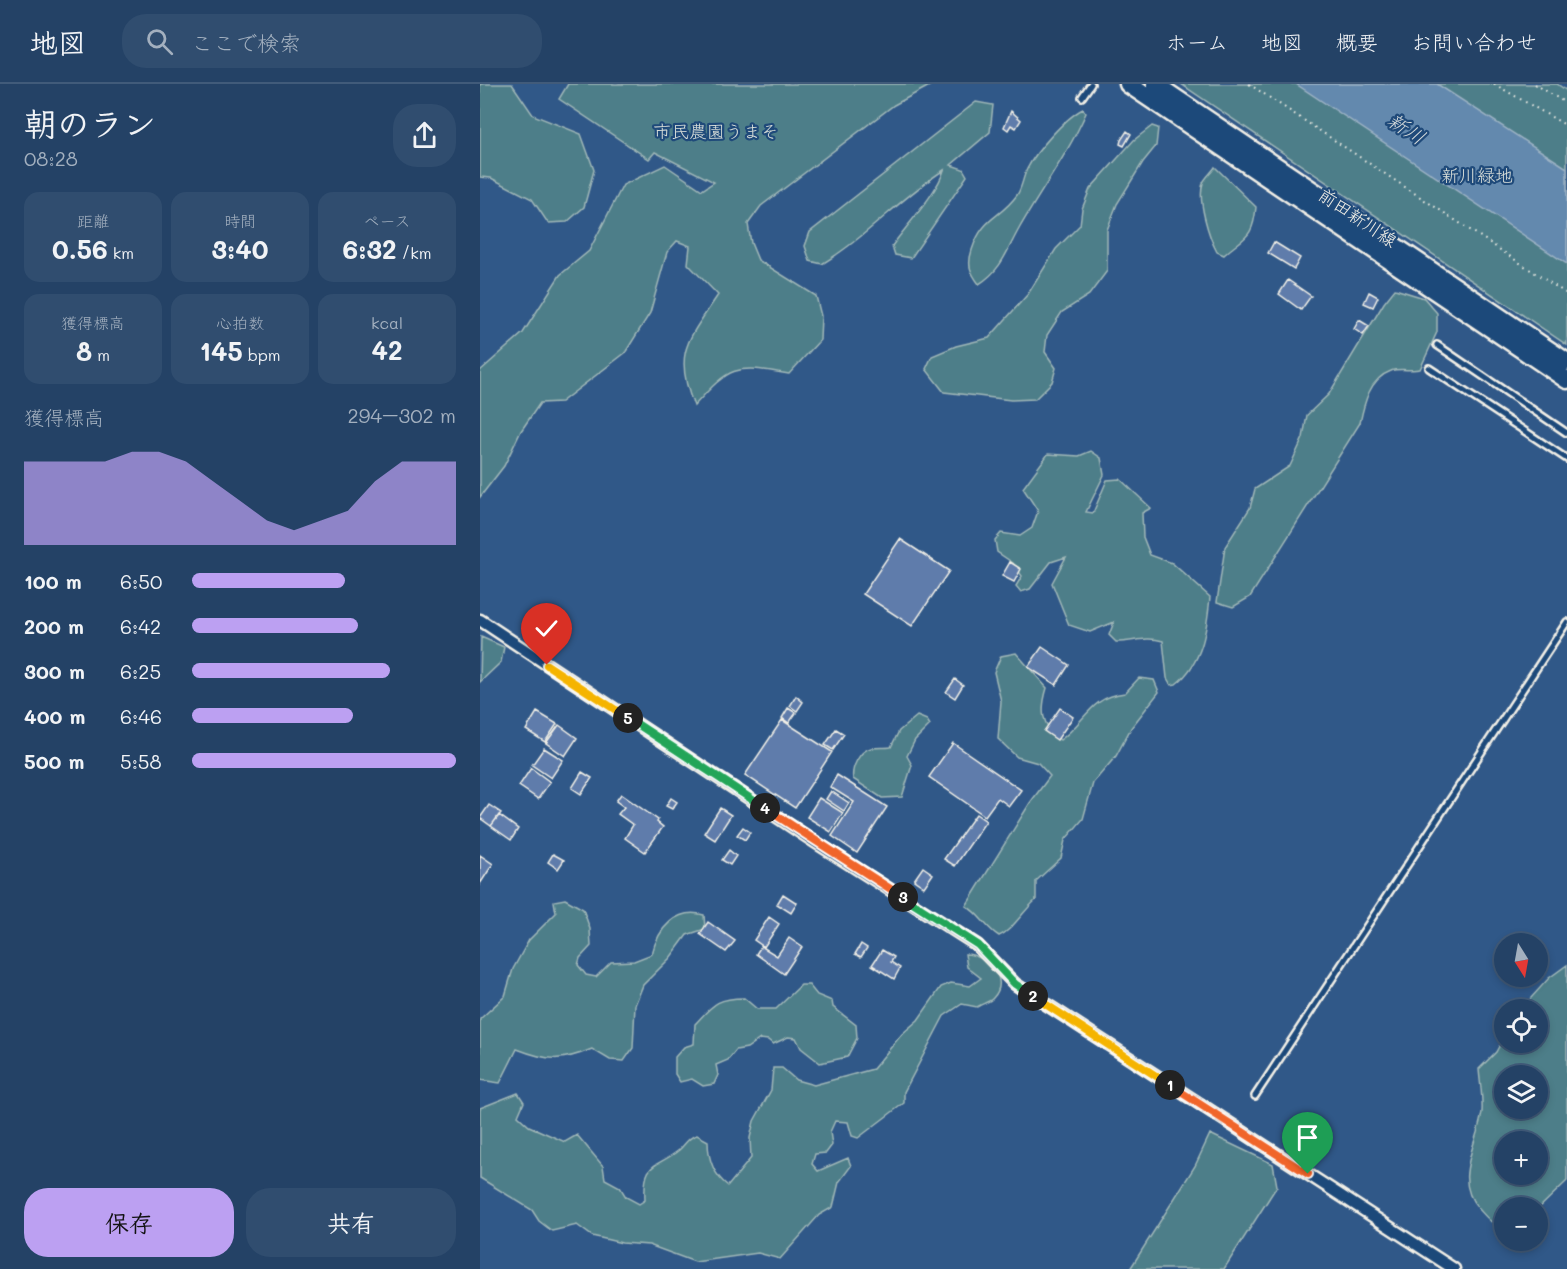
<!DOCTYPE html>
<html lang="ja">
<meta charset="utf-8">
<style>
body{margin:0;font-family:Mali,"Klee One",sans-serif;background:#304d6f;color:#f1f3f6;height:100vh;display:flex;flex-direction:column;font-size:22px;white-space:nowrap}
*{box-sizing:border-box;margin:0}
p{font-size:20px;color:#a3b0bf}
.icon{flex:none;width:33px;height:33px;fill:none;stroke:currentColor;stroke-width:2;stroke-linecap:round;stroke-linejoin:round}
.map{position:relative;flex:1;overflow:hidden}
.side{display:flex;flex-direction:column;background:#244266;width:480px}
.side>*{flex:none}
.needle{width:39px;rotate:169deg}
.fabs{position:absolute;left:1014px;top:849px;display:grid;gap:12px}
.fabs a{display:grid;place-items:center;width:54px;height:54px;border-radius:50%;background:#244266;box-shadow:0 3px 9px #0003,0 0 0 2px #415b7a;font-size:30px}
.pin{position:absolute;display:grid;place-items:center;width:51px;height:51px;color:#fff;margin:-62px -26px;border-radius:50% 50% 50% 0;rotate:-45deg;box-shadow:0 0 6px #0007}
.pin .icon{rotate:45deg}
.km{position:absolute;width:30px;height:30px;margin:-15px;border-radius:50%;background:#222;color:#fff;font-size:16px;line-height:30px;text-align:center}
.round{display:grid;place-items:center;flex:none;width:63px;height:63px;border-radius:24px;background:#304d6f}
.head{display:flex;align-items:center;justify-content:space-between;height:102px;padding:0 24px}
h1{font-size:33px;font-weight:700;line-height:45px}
.stats{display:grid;grid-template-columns:repeat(3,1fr);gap:9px;height:102px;padding:6px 24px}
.stats div{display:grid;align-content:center;border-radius:15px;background:#304d6f;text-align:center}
.stats b{font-size:26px;font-weight:700}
.stats small{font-size:16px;font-weight:400}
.stats p{font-size:16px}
.chart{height:168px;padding:12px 24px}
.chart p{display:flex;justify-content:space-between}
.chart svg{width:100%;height:108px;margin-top:6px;fill:#bca0f2;opacity:.7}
.cta{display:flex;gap:12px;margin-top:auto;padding:12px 24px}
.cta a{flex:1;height:69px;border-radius:24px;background:#bca0f2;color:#111;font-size:24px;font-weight:700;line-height:69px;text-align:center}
.cta a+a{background:#304d6f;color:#f1f3f6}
ul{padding:0 24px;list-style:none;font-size:20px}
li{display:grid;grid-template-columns:96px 72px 1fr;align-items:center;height:45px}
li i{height:15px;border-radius:8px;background:#bca0f2}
header{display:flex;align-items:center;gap:36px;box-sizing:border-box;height:84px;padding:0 30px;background:#244266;border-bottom:2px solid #415b7a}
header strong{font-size:28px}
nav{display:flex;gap:33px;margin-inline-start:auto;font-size:21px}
.search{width:420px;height:54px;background:#304d6f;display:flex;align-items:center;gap:15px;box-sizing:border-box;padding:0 21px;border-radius:24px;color:#a3b0bf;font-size:22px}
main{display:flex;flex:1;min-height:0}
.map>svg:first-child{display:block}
.green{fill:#4e7e89;stroke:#a1b8b8;stroke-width:1.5;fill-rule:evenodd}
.water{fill:#6389ae;stroke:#9db3c5;stroke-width:1.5}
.building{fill:#5f7cab;stroke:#f4f1e8;stroke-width:1.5}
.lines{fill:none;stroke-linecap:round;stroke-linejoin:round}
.lane-casing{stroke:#f4f1e8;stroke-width:10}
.street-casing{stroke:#f4f1e8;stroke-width:15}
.primary-casing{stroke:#f4f1e8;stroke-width:21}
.path{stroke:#f4f1e8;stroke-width:2;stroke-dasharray:1.5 4.5;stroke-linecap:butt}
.lane{stroke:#1f4a7a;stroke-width:5}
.street{stroke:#1f4a7a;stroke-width:10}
.primary{stroke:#1f4a7a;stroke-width:16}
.split-1-casing{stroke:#fff;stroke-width:12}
.split-2-casing{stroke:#fff;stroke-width:12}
.split-3-casing{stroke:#fff;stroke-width:12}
.split-4-casing{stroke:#fff;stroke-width:12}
.split-5-casing{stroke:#fff;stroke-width:12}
.split-6-casing{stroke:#fff;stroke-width:12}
.split-1{stroke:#f0652b;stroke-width:8}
.split-2{stroke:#f5b400;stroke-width:8}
.split-3{stroke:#22a559;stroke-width:8}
.split-4{stroke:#f0652b;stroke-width:8}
.split-5{stroke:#22a559;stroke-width:8}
.split-6{stroke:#f5b400;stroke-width:8}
.labels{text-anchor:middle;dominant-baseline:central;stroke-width:4.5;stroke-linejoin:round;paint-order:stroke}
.park-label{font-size:18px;fill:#dbe0da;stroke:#1f4a7a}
.street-label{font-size:18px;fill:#f4f1e8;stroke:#1f4a7a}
.water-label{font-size:20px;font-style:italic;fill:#d7dcdc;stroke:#1f4a7a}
</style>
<header>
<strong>地図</strong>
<div class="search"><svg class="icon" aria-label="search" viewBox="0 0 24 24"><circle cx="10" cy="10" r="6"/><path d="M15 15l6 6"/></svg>ここで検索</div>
<nav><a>ホーム</a><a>地図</a><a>概要</a><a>お問い合わせ</a></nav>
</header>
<main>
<section class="side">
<div class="head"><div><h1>朝のラン</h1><p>08:28</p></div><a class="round"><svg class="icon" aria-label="share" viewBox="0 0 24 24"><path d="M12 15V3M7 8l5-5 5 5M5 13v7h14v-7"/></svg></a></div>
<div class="stats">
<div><p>距離</p><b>0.56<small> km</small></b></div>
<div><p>時間</p><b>3:40</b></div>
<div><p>ペース</p><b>6:32<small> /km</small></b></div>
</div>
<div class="stats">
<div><p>獲得標高</p><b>8<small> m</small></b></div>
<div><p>心拍数</p><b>145<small> bpm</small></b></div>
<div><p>kcal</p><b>42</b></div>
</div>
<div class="chart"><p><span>獲得標高</span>294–302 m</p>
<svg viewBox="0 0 160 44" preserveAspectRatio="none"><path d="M0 44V10L10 10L20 10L30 10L40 6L50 6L60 10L70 18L80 26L90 34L100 38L110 34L120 30L130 18L140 10L150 10L160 10V44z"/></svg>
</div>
<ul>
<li><b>100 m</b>6:50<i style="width:58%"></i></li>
<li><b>200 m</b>6:42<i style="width:63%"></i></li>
<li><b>300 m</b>6:25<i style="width:75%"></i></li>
<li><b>400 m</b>6:46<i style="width:61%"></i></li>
<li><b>500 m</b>5:58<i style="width:100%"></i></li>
</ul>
<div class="cta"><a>保存</a><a>共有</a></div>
</section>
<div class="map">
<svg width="1087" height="1185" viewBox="0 0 1087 1185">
<rect width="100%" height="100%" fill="#305888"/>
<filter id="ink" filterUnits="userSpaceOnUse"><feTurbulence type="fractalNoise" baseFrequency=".0167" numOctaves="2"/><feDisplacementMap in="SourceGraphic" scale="12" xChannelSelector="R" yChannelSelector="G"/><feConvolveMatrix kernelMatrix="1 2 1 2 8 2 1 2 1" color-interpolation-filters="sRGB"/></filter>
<g filter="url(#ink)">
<path class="green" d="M0,0H32L53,31L101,50L114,86L104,123L87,138L68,139L52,115L11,94L0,93Z
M88,0H453L414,21L281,122L268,140L271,159L278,176L336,212L341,232L340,256L309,290C255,280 250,282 214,322C192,268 209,255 238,211L208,180L210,162L197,157L187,168L170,229L145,269L81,318L60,319L41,347L24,382L0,413V287L43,249L80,191L109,167L143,101L185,81L222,106L234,98L175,68L169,75L79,15Z
M701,0H1077L1087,7V261Z
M496,18L513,21L510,48L471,81L483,85L487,92L431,174L415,171L412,162C427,141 457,109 464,86C421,113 387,153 342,180L330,177L325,162L330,148Z
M603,25L606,29C588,70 561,106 539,145C527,166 522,186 499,200C490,188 487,181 492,166C503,132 520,135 537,111C542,104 543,93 547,85C556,67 585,34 603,25Z
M672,42L678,44L676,62L663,78L637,120L627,146V187L609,211L582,228L567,251L565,268L576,284L572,298L555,315L531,316L464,308L446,285L452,272L476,262L509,254L548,210L576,165L600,141L602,125L610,105L654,56Z
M735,83L776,123C773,155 765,152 744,171L737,168C729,153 717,116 723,99C725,94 732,88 735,83Z
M915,205L944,214L957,229V248L940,285C931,287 918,284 911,287C889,295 884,320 880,339L770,513L753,523L737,518L745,463L770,424L775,405L810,382L823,354L827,331L849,310L904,219Z
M611,367L621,374L624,391L606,428L613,429L627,396L640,395L671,424L662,429L663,453L670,471L692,479L730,513C727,544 723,579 696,600L691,601L687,594L683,557C666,552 653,558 636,558L629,551L634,538L610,548L589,541L572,499L586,473L571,478L550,505L541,508L536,502L542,492L533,479L517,468L515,456L521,449L540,452L552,444L558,427L543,404L568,370L599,372Z
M1,553L24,563L21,578L0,598Z
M536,569L567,604C560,627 561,640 580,656C606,638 609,613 645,609L659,594L674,596L679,608L651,644L636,672L613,699L603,735L585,756L581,774L556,797V816C543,827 532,847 519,852C505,843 500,830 486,822L550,719L570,692L558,679L537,673L518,655L521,617L514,588L521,572Z
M437,632L447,636L450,641L435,656L427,672L432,681L422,713L402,714L373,695C371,684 379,667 391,664C398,663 405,664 411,663L419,647Z
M85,815L103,825L110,845L111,862L100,874L98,881L106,891L116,893L131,878L154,877L172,870C178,845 196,823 224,831L225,845L207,851L190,874L163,901L155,921L153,964L144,977L130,976L112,965C81,978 68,977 37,965L20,999L0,996V935L25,912L33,885L49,856L76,829L74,817Z
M485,870C504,870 532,894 513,914C510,918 501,920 497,923L482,920L464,932L424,1008V1019L378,1054L372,1052L368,1038L355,1037L350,1048L352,1061L346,1069L335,1070L332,1080L338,1087L368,1074L371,1082L359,1098L353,1123L339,1131L300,1175L278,1169L215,1178L169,1161L142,1159L112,1152L97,1141L72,1147L59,1137L52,1126L0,1094V1024L38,1009L44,1018L38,1032L49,1042L85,1058L97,1051L123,1082L125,1095L140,1103L146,1113L159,1120L165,1116C163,1075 176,1085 199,1066C207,1059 207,1054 217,1051L228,1057C228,1075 234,1091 248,1102L271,1074L270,1054L274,1037L291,1006L293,984H302L316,996L334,1001L393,985L422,950L438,936L461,903L471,899L490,902L501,894L487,883Z
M1087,881V1097L1058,1125L1024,1124V1143C1011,1140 1008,1135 999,1125C972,1095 997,1062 1002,1028C1003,1014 1000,999 999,985L1016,968L1024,953V958H1058V926L1041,925L1069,894ZM1024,992H1058V1024H1024ZM1024,1058H1058V1090H1024Z
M321,901H329L337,911L352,917L353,923L376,941L377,954L367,973L340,979L321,964L316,954L308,953L293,960L288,956L280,955L267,964L256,966L248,976L236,981L238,991L234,1000L223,1002L212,995L200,998L195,990V973L204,963L214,960L215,940C233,921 236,914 264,914L277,925H296Z
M730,1050L793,1080L797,1102L744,1185H650L715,1082Z"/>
<path class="water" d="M816,0H957L1087,84V180Z"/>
<path class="building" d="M531,27L541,36L536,44L531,41L528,46L524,43Z
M647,47L651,50L644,62L640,60L641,56Z
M794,158L820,174L814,185L788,169Z
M808,196L831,212L821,226L799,210Z
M889,208L898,213L893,223L884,219Z
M879,236L889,242L883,251L874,245Z
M420,455L469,487L432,542L383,510Z
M530,478L541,485L534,498L522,492Z
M562,563L589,581L576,601L548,583Z
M475,595L483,601L475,614L466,608Z
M316,612L323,618L317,627L310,622Z
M308,624L316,629L309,639L302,634Z
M580,624L593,633L577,656L564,647Z
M57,628L77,640L65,658L46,646Z
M302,636L352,668L315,724L265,691Z
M79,641L97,654L85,672L66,659Z
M356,645L364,650L353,666L345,661Z
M473,659L541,706L529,722L518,714L505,732L449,693Z
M64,664L83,676L71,694L52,681Z
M51,684L70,698L58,715L39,702Z
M102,688L112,694L101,710L92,704Z
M357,691L407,723L377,769L352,752L374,718L350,703Z
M351,707L369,719L364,727L346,715Z
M141,710L178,736L177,738L183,743L165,768L145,754L153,741L138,730L144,723L136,717Z
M191,714L197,718L192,725L186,722Z
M339,714L363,729L351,748L327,733Z
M9,721L21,729L11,742L0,734Z
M240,724L251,731L235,756L224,749Z
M496,730L506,737L475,782L464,775Z
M19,731L38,745L31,756L11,742Z
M263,743L270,748L265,756L257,751Z
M249,766L256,772L250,781L242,776Z
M73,770L84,776L78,785L68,778Z
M0,771L13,780L0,800Z
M443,783L453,790L444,803L434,796Z
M303,810L317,819L311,829L297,820Z
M289,833L299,840L284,863L274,856Z
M228,838L255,857L246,868L220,850Z
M309,854L322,863L304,890L276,870L281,862L297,872Z
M381,860L387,864L381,873L375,870Z
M402,866L414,873L411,878L420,884L414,895L392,881Z"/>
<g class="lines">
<defs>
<path id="lane" d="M602,13L611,0
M957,261L1087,349
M949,284L1087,375
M775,1012L1087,538"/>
<path id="street" d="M0,536L335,758L497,861L535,900L974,1185"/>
<path id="primary" d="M648,0L1087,296
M675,0L1087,278"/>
</defs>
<use href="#lane" class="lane-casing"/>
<use href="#street" class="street-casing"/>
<use href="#primary" class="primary-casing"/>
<path class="path" d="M769,0L1087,210
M1014,0L1087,42
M1055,0L1087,20"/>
<use href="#lane" class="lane"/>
<use href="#street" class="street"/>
<use href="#primary" class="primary"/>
</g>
</g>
<g class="lines" filter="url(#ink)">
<defs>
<path id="split-1" d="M690,1001L828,1090"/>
<path id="split-2" d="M553,912L690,1001"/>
<path id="split-3" d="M423,813L498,861L535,900L553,912"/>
<path id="split-4" d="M285,724L423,813"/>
<path id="split-5" d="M148,634L285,724"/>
<path id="split-6" d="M67,581L148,634"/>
</defs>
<use href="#split-1" class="split-1-casing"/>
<use href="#split-2" class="split-2-casing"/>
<use href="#split-3" class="split-3-casing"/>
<use href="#split-4" class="split-4-casing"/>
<use href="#split-5" class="split-5-casing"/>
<use href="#split-6" class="split-6-casing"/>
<use href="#split-1" class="split-1"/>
<use href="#split-2" class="split-2"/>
<use href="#split-3" class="split-3"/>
<use href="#split-4" class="split-4"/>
<use href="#split-5" class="split-5"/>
<use href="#split-6" class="split-6"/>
</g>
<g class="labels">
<g class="park-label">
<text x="236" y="47">市民農園うまそ</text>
<text x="997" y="91">新川緑地</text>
</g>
<g class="street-label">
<text transform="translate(878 133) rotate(34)">前田新川線</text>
</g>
<g class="water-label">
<text transform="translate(927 44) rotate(33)">新川</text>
</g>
</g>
</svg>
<div class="fabs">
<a><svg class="needle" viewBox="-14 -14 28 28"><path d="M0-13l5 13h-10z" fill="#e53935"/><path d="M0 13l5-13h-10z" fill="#a3b0bf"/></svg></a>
<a><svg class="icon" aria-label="locate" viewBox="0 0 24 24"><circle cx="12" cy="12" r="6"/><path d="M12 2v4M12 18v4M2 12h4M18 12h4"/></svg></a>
<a><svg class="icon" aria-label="layers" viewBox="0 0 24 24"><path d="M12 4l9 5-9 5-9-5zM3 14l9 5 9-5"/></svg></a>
<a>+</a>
<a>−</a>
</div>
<div class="pin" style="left:828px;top:1090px;background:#1e9e55"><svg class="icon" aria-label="arrive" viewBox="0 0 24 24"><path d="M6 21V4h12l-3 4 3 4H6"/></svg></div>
<div class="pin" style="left:67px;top:581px;background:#d93025"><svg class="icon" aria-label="check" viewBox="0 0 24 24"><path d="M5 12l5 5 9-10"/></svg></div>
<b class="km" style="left:690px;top:1001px">1</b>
<b class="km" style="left:553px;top:912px">2</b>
<b class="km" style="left:423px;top:813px">3</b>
<b class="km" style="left:285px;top:724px">4</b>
<b class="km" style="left:148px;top:634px">5</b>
</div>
</main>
